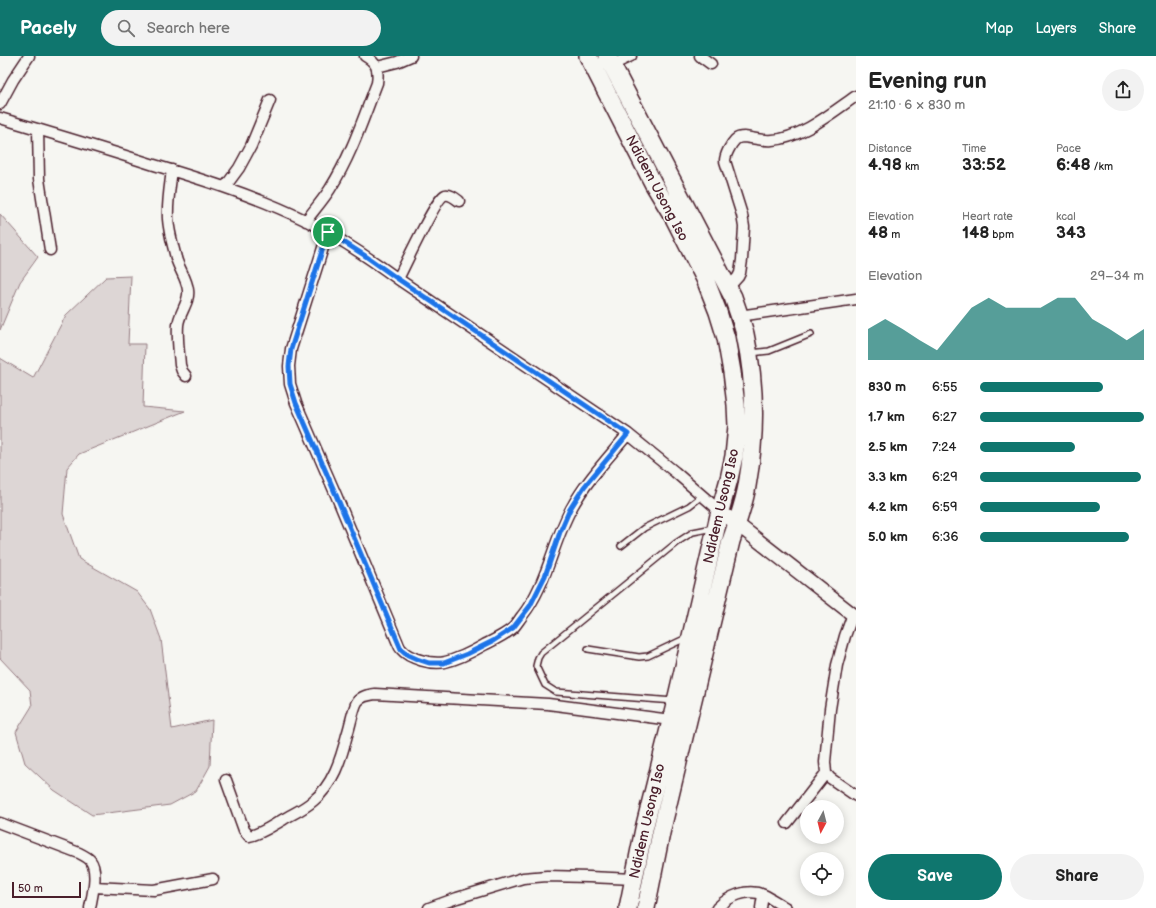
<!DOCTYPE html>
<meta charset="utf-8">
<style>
body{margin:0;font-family:"Balsamiq Sans",sans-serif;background:#f2f2f2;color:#222;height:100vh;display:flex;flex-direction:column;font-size:15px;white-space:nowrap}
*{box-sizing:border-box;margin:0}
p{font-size:13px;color:#767676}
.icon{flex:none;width:22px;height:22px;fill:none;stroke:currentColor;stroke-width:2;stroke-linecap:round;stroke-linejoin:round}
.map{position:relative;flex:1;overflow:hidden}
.sheet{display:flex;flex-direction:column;background:#fff;width:300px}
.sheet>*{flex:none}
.needle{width:26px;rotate:187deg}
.tools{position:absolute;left:800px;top:744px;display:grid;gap:8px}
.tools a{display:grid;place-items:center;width:44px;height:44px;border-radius:50%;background:#fff;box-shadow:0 2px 10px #0003;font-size:20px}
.scale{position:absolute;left:12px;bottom:10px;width:69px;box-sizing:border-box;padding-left:4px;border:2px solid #4a1f2b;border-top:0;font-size:11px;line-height:14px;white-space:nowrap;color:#4a1f2b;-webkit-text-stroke:3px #f6f6f2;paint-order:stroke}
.pin{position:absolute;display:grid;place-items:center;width:34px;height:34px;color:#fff;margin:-17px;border:2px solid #fff;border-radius:50%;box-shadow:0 1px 4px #0007}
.round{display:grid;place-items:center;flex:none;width:42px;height:42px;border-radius:21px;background:#f2f2f2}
.summary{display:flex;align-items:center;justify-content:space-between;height:68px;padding:0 12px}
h1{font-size:22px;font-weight:700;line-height:30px}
.stats{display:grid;grid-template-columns:repeat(3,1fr);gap:6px;height:68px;padding:4px 12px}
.stats div{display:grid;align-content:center}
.stats b{font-size:17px;font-weight:700}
.stats small{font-size:11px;font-weight:400}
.stats p{font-size:11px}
.chart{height:112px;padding:8px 12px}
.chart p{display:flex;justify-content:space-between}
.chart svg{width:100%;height:72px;margin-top:4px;fill:#0f766e;opacity:.7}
.cta{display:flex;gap:8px;margin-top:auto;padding:8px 12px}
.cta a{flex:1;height:46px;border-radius:24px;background:#0f766e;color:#fff;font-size:16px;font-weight:700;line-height:46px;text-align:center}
.cta a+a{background:#f2f2f2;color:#222}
ul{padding:0 12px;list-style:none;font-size:13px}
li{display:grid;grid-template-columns:64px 48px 1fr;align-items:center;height:30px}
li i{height:10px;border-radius:5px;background:#0f766e}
header{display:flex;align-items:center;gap:24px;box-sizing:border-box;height:56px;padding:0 20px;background:#0f766e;color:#fff}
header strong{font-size:19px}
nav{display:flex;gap:22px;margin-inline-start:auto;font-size:14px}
.search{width:280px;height:36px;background:#f2f2f2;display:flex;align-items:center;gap:10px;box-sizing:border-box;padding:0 14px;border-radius:22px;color:#767676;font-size:15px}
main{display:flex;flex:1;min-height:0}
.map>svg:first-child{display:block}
.green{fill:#ddd6d5;stroke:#947a80}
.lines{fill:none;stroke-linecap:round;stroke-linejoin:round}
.service-casing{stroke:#4a1f2b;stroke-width:8}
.minor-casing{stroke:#4a1f2b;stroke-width:13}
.tertiary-casing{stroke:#4a1f2b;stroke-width:16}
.trunk-casing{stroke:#4a1f2b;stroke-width:20}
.service{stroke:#f6f6f2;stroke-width:5}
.minor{stroke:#f6f6f2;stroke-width:10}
.tertiary{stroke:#f6f6f2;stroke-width:13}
.trunk{stroke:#f6f6f2;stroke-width:17}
.route-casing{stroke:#fff;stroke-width:8}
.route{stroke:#1a73e8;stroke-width:5}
.labels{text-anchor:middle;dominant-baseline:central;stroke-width:3;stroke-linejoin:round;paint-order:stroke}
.street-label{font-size:14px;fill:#4a1f2b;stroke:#f6f6f2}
</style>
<header>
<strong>Pacely</strong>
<div class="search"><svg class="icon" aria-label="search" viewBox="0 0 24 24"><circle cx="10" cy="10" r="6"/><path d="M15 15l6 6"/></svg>Search here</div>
<nav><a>Map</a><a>Layers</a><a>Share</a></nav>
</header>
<main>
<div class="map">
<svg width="856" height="852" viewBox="0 0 856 852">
<rect width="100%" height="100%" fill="#f6f6f2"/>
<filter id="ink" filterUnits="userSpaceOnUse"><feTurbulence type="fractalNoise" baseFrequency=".025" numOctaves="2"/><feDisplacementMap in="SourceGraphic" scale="8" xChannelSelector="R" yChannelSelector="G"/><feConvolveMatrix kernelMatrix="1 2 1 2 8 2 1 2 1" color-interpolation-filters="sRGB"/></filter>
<g filter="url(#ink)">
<path class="green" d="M0,158L38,201L20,226L0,274Z
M131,220L128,288H145L143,351L185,355L79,398L67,412L63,458L79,503L137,536L150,553L161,583L172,673L212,664L210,710L196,735L170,749L92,759L54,734L25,707L16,676L32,650L30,634L0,602V302L33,322L66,259L106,221Z"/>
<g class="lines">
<defs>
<path id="service" d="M751,297L769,295L811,278
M621,490L644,472L689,450L702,440
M588,593L639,601L648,600L686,582
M674,645L556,636L545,629L536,610L538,602L541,597L676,487L693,476L713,472"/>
<path id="minor" d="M700,0L711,8
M612,9L631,0
M377,11L397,6L411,0
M0,48L13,24L29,0
M0,62C51,77 101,92 151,108C204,124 256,140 305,164C338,181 368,201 398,223L628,378L675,416L720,455
M38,73L39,123L50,194
M172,114C170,130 167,147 168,163C169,177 173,189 176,202C179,213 187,223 188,234C190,246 179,257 178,269C177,282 179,296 180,309L182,315L186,320
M225,131L239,112L251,90L270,44
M306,165C314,154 323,144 330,133C351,100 363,63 377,27C379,13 377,7 365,0
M328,176L291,293L289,310L290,328L296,347L336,439L397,585C398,587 399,591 401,593C409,603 433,609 445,606C459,603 472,596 484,589C494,584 505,579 513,572C516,569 519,564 522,560C547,529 552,488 571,453C586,425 608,402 628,378
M398,223C404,211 437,141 445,139C450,138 455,142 459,145
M728,232L738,221L740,217L742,204L744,171L742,159L725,105C725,99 731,88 735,84C738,81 741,81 744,81C753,82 763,85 772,84C800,83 833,56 856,40
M739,260L856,243
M853,558L845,580L837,609L830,653L825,706L826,717L830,722L856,740
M226,724L244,774L249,780C262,778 273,769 284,763C294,757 304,753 313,745C333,729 341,703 347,679C350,671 353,653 357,646C361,640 368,639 375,638L548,648L671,664
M0,767L79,797C83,799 87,801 90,804C99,815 92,840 90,852
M787,767L826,717
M94,831L154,834L213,823
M429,852L457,842L523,822L547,820L589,821L634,823
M717,852C729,840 747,832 764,839C771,842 779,848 786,852
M761,852L763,839"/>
<path id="tertiary" d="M720,455L737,468L856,561"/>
<path id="trunk" d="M588,0L653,127L674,162L705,223L718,256L726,282L732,316L736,349L737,370L734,400L729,423L720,455L676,645L644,773L628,852
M607,0L733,241C737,253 742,266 745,278C756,328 756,379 747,430C744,448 737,467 731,485L661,777L646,852"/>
</defs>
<use href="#service" class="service-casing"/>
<use href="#minor" class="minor-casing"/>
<use href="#tertiary" class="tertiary-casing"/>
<use href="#trunk" class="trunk-casing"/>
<use href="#service" class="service"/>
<use href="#minor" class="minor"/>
<use href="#tertiary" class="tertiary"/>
<use href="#trunk" class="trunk"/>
</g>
</g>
<g class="lines" filter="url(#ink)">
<defs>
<path id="route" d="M328,176L364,199L398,223L628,378L584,431L570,453L560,476L545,520L530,550L513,572L493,585L467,598L444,607H429L417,603L408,599L401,593L336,439L296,347L290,328L289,310L291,293Z"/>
</defs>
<use href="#route" class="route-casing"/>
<use href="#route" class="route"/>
</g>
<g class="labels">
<g class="street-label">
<text transform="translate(657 132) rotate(62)">Ndidem Usong Iso</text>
<text transform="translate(721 450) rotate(-77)">Ndidem Usong Iso</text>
<text transform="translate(647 765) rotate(-77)">Ndidem Usong Iso</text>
</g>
</g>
</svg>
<div class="tools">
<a><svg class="needle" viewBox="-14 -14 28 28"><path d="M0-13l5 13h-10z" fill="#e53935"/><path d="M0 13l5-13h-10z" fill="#767676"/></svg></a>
<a><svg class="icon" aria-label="locate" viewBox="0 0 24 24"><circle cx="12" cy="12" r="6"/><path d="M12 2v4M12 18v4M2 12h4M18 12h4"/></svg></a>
</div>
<div class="scale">50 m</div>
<div class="pin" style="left:328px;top:176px;background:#1e9e55"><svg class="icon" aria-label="arrive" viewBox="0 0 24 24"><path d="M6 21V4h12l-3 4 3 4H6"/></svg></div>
</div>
<section class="sheet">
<div class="summary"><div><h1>Evening run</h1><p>21:10 · 6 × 830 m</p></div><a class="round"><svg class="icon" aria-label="share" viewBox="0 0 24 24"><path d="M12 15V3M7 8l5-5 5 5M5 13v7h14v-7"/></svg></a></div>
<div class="stats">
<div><p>Distance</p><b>4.98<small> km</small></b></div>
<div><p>Time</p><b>33:52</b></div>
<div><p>Pace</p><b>6:48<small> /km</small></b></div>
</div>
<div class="stats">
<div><p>Elevation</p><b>48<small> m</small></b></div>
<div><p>Heart rate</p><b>148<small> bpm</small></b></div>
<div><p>kcal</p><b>343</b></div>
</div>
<div class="chart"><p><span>Elevation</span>29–34 m</p>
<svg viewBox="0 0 160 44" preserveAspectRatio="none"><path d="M0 44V25L10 19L20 25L30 32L40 38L50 25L60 12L70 6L80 12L90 12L100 12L110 6L120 6L130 19L140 25L150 32L160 25V44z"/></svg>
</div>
<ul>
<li><b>830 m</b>6:55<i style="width:75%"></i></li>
<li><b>1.7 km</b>6:27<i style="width:100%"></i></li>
<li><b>2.5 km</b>7:24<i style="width:58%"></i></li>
<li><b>3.3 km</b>6:29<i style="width:98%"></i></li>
<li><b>4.2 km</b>6:59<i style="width:73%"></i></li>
<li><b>5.0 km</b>6:36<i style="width:91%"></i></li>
</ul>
<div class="cta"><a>Save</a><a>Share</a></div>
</section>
</main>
